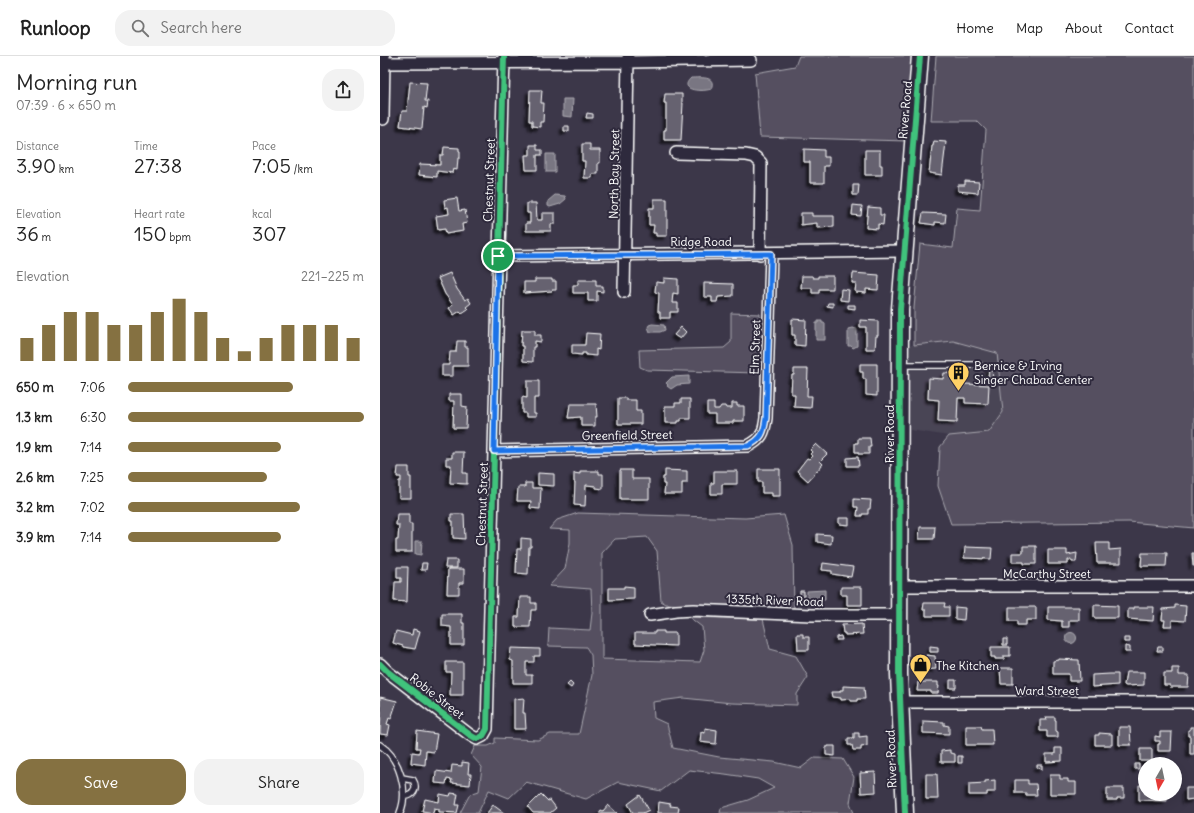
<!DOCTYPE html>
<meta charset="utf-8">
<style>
body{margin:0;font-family:Delius,sans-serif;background:#f2f2f2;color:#222;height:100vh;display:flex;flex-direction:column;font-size:15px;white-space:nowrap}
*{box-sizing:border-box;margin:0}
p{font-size:13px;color:#767676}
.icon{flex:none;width:22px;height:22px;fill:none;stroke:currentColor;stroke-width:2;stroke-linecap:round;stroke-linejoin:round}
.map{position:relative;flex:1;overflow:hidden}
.drawer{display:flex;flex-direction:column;background:#fff;width:380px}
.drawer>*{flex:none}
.needle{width:26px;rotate:189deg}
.fabs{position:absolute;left:758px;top:701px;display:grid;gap:8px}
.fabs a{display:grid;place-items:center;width:44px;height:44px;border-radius:50%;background:#fff;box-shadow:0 4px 16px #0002;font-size:20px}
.pin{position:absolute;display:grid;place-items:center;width:34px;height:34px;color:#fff;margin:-17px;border:2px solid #fff;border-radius:50%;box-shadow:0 1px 4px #0007}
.round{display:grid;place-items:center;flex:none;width:42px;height:42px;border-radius:16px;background:#f2f2f2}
.head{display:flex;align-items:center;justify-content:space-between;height:68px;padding:0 16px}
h1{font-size:22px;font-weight:600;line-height:30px}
.figures{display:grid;grid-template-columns:repeat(3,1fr);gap:6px;height:68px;padding:4px 16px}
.figures div{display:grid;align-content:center}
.figures b{font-size:20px;font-weight:600}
.figures small{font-size:11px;font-weight:400}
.figures p{font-size:11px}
.chart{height:112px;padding:8px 16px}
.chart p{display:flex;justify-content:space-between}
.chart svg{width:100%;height:72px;margin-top:4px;stroke:#857141;stroke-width:6}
.action{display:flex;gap:8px;margin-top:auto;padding:8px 16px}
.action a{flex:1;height:46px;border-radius:16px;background:#857141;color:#fff;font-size:16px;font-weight:600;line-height:46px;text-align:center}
.action a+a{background:#f2f2f2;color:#222}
ul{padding:0 16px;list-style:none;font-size:13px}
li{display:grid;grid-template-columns:64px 48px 1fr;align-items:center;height:30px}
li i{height:10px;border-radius:5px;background:#857141}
header{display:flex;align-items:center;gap:24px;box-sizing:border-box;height:56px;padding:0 20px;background:#fff;border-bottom:1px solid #e0e0e0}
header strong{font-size:19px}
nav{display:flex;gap:22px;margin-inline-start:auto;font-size:14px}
.search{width:280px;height:36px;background:#f2f2f2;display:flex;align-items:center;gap:10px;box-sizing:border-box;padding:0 14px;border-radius:16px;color:#767676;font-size:15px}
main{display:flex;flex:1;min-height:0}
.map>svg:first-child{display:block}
.built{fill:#494455}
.green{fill:#555060;stroke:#aaa8b0}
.water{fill:#797682;stroke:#afadb4}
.building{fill:#666270;stroke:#fff;filter:url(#shadow)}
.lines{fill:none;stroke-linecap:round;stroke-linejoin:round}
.lane-casing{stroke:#fff;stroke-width:8}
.street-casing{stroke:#fff;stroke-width:14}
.secondary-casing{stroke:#fff;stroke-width:19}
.lane{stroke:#2f2a3d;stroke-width:5.5}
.street{stroke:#2f2a3d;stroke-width:11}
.secondary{stroke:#2f2a3d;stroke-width:16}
.cycleway-casing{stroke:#2f2a3d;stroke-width:8}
.cycleway{stroke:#40c37c;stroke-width:6}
.route-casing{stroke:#fff;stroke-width:8}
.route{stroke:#1a73e8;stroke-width:5}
.labels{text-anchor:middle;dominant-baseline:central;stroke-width:4;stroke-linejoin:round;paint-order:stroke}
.street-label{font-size:12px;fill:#fff;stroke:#2f2a3d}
.poi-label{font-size:12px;fill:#fff;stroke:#2f2a3d;text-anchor:start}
</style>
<header>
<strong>Runloop</strong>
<div class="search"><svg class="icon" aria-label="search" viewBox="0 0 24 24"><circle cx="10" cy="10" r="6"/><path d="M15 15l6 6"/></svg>Search here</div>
<nav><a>Home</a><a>Map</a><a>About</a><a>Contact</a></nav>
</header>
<main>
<section class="drawer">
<div class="head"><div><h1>Morning run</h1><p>07:39 · 6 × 650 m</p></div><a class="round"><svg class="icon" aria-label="share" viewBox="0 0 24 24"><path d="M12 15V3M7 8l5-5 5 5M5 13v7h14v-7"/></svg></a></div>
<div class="figures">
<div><p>Distance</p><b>3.90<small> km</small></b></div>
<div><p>Time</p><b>27:38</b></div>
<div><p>Pace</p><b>7:05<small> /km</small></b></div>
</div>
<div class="figures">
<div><p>Elevation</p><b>36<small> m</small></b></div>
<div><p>Heart rate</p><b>150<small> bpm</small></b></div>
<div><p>kcal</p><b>307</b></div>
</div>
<div class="chart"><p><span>Elevation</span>221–225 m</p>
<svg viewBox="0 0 160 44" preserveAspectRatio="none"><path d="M5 44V30M15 44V22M25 44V14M35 44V14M45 44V22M55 44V22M65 44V14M75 44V6M85 44V14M95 44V30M105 44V38M115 44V30M125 44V22M135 44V22M145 44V22M155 44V30"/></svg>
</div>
<ul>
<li><b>650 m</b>7:06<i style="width:70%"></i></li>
<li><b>1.3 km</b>6:30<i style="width:100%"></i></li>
<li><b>1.9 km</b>7:14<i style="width:65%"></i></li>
<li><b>2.6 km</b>7:25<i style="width:59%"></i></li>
<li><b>3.2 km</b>7:02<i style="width:73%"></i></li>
<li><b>3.9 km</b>7:14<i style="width:65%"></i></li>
</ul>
<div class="action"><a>Save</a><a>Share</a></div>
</section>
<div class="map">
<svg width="814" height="757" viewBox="0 0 814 757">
<defs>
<filter id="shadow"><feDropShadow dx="-3.5" dy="3.5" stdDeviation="1" flood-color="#0009"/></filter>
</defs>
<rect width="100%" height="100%" fill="#3c3749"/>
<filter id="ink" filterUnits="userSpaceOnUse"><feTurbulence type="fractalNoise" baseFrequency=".025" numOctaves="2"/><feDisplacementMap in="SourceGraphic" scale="8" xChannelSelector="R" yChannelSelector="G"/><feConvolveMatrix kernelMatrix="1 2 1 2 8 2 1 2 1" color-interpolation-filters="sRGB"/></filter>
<g filter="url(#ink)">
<path class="built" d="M573,285L617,297L623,356L609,376L569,380L530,374V289Z"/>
<path class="green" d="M419,0H534L527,85L380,81L375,17L415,10Z
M556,0H814V472L749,466L571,468L558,430L560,391L569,380L609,376L623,356L617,297L573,285L534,289V252L540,188L573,192L577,152L600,154L606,74L597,65H551Z
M351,257L380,258L378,317L267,314L260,311L259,294L344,292L351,286Z
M198,457L365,462L404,459L413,489L414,555L286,548L281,545L277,495L267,481L235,483L222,497V603L320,606L324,594L322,571L309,561L383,563L390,593L416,600L428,621L417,638V649L352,647L303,642L273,646L274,662L287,668L293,692L339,701L394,706L421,712L434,702L463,703L474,721L470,747L474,757H340L341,752L368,744L394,732L378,723L345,718L309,714L281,735L238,726L206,743L146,726L129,742L109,734L98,757H80L90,738L99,735L102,711L91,699L95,690H108L115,687V682L158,684L170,678H199L212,619L211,599L206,591L168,590L169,572L210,574L212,557L211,533L169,530L185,513L190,487V474L169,473L177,464Z"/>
<path class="water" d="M311,22C320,22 337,19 331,33C323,36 297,35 311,22Z
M183,43H193L192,61L183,60Z
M166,98H175V116H166Z
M175,139L185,140L186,143L180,148L170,151L168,150V145Z
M438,265H442V267H445V284H436V267H438Z
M272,268L284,269L285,274L280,276H270L268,271L269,269Z
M472,272L477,273V290L473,292L471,290H468V273Z
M309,320V328L297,329L291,333L287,330L288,329L286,327L292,321Z
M35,485H42L41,499L35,498Z
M445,534V544H427V535Z
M685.5 582a5.5 5.5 0 1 1 11 0a5.5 5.5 0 1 1-11 0Z"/>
<path class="building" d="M30,26L47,27L45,45H48L47,52L44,51L42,73L20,70L22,55H27Z
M150,34H162L161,47H164L163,66H160V71L152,70V65H149Z
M285,38H302V47H303L301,84H284V74H286V47H284Z
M207,57L213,58V62H206Z
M184,70H189V75H184Z
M554,85L566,86L562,119L549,117L552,90H553Z
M202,88H210V94H220V107H218V118H212V122H204L205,105H202Z
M150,89H157V94H162V99H157V114H146L145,99H150Z
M64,91L79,92V95H80V102H78L77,114L73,113L72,117L57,115V121L39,119L40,108L60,109V99H63Z
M424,93L444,94V101H449V110H444V127H430V106H424Z
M485,94H500V109H502V119H485Z
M585,125L599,126L598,137L578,135V129H585Z
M473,129H479L478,139H473Z
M77,142L79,155L85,154L87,167L82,168L83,175L66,178L65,173L58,174L56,160L69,158L68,151L65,152L64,144Z
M274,143H287V180H276V177H273L274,169H269V152H274Z
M147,147H156L157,164H162V157H175V168H171V175H146V167H150V157H147Z
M473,149L482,150L481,160L472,159Z
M488,151L500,152V159H504L503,169L498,168V173L486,172Z
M421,157H432V160H454V171L437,172V167L421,169Z
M543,157L566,158L565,167L555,166V169L541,167Z
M312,185L320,186V191H312Z
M70,217L77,233L85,244L88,242L91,247L86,251L88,253L82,257L80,255L74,259L69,252L73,249L65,238L58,222Z
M473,217L499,219L498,234L486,233V237L475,236L476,227H472Z
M422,220H432L433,222H438V220H453V233H439V237H432V232H421Z
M284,222L298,223V238L293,237L292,247H298V256H290V262H280V256H278L279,237L275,236L276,226L284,227Z
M155,223H172V225H176V234H172V235L144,237V226H155Z
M198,224H216V230H223V236L217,235V245H208V237H193V229H198Z
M324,227L353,228V240L338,241L337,246H332V241H324Z
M461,233L469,234L468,245L460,244Z
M448,247H453V251L447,250Z
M468,249H475V253L468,252Z
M412,263L426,264L425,290L415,289V279H412Z
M480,264L498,265V280H496L495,293H486V271H480Z
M301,271L306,276L300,283L294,279Z
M142,274H155V279H161V286L155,285V291H153V306L143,305V290H141Z
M206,277L220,278L219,294L216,293V300L206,299V297H202V299L192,298V289H205Z
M77,285H85V291H88V310H73V320H62V309H69L70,296H76Z
M480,308H497V340L486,339V323H483V316H480Z
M609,312H612L613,322H608Z
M414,313H428L427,340H432L431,352L414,351L415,338H411L412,319H414Z
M564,317L585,318V328L609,329L608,348L585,347V342H578L577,366L558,365L559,344L548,343L549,322L563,323Z
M147,325H159V342H154V357H156V361H146V357H142V341L147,342Z
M69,338H82V350L87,351L86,372H73L74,345H69Z
M238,342H246V344H256V355H261V368H238Z
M301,343H310V362H301V365H298V367H285V350H295V347H301Z
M327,347H334V353H339L341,350H345L346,352H352V347H357V350H364V365H353V367H335V358H327Z
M190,348H216L217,361H215V370H201V361L188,362Z
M478,382H490L491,391H489V398H478V396H475V387H478Z
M436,388L447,398L440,405L443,408L428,425L417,415L427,402L429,403L432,400L430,398L432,396L430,394Z
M72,396H84L83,417H87V428L70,427L71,409H66V402H72Z
M478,401L479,410H467V402Z
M18,411H29V421H31V442H19V425H21V421H17Z
M378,413H400V440H392V437H382V426H378Z
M240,414H252V423H269V443H240Z
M285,414L307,415V427H302V438H284L285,428H283V421H285Z
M200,415H219V418H223V433L216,432V430L206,429L205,450L194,449L195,426H194V417L200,418Z
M334,415H357V428H342V438H331V427H334Z
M158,417L174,418V430L158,429Z
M145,427H152V432H161L160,453L150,452L151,445H137L138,431H145Z
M474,443L491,444L490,453H488V458H482V460H477L478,451H474Z
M17,458H29V468H32V496H16V484H18L19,469H16Z
M71,458H84L85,483L73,482V465H71Z
M459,462H469V469L459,468Z
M540,471H555L554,483H539Z
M437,478L452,479L451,488L437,486Z
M141,482L151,483V491H149L148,518L136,517L137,493H141Z
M716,487H729V494L741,493V507H717Z
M643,490H656V508H644V506H632V497H643Z
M585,491L612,492L611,503L584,502Z
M668,494H687V499L697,497L696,506H692V504H688V508H668Z
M762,497H787L786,510H761Z
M812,497H814V510H813Z
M66,504H77V512H65Z
M42,507H47L46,514H41Z
M443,507L473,511L471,521L452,518V515L442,514Z
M17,511H28L27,546L14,545L15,526H21V522H17Z
M68,513H84V527H79V538H67Z
M244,530L254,531V543L229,544V532H244Z
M461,531H482V549H467V539H461Z
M420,535H424V544H420Z
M140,541H151V547H156V554H151L150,571H135V561H139Z
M544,547H565L564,551H569V560H546V554H543Z
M714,549L738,550V562H714Z
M795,549L806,550L805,565L792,564V570H784L785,564H782L783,553L795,552Z
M575,551L585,552L584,564L575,563Z
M629,551H656V564H646V569H637V565H629Z
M668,551H699V564H689V571H682V565L668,564Z
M754,551H774L773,565L748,563V553H754Z
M62,558H82V567H84V589H71V571L62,570Z
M482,568L483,578L465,579V577H463L462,569Z
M33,573L40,575L35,593L23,591V590L13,587L16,575L32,579Z
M275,575H284V577H296V590L255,588V577H275Z
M417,578H423V581H429V594H418Z
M461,580L462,584H456V581Z
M744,582H750V586H744Z
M623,583H627V589H623Z
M550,590L558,591V596H550Z
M745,590L750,591V596H745Z
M611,591H630V600H624V603H615V601H611Z
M778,591H783V595H777Z
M131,592L160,593V600H154V606H146V619H152V627H133V605L130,604Z
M546,599L555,600L556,613L540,614V612H537V602H540V601H546Z
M679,603L699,604L700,625H689V618H673V605L679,604Z
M66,606H83V639H70L71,616H66Z
M620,612H633V628H621Z
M792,612H799V619H809L808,631H790V629H784V617H792Z
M746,616H764V629L746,630L744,629Z
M730,618H738V629L712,631V619Z
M570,624H576V632H570Z
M190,626L193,629L191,632L187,629Z
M538,626H558V630H559L558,637H551V635H537Z
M463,630L484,631L485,643H477V645H471V643L461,644V642L452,641L451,636H460V634H463Z
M0,641L17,645L11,663L9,662L7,668L10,669L8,679L0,678L1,655H0Z
M144,642L143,657H145L146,673H134V643Z
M666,661H675V664H676V675L678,676V681H667V675H660V664H667Z
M543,665L564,666V669L569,670V678L543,677Z
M586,670H601L602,673H612L613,689H586Z
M739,671H750L751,689H739Z
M810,671H814V698H810V680H808V674H810Z
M325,672L337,674L336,688L320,686L321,676L325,677Z
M37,675L57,678L54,696L46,695L45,709L31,707L32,696L39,697L40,692H36Z
M780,676H792L791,695H778V688H780V685H775V680L780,681Z
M474,677H479V681L487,680V690L481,691V694H473L472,689H468V682H474Z
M719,677L732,678V689H715V679H719Z
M448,690H455V700L446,699V691H448Z
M675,692H682V705L666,706V698H675Z
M760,693H772V705H760Z
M570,694V697L575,698V706H561V695Z
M578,700H582V707H578Z
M82,706L89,707L88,718H91L90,729L71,727L72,724L67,723L66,728L55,727L56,715L71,717L72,709L82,710Z
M755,708H759V713H755Z
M657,709H662V713L657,712Z
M495,716L496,736L481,737L480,717Z
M546,718H557L558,743H546Z
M670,719H680V723H688V726H696V738H670Z
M615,724V736H607V739H589V728L605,727V725Z
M635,724H648V728H656L657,739H646V737H635Z
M759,729H765V738H787V745L759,744Z
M727,732H744V742H737V744H727Z
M806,732H814V743L806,744Z
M71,737L78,738L76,749H79L77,757L59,756V753L54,752L53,757L42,755L45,743L59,746L60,738L70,740Z
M161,738L168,745L170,744L176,752L170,757H153L148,751Z
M260,739L269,754L263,757H253L248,748Z
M279,746L291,748L290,750L299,751L298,757H278Z
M113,749L124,757H107Z
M228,749L237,757H219L221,754L223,755Z"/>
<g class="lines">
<defs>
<path id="lane" d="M521,309H599
M0,689C20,702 29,735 20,757
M22,722L33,724C38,732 33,741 24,740"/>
<path id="street" d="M0,7L248,6L371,4
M3,63L4,1
M296,97L366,99L375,101L381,107L380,198
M118,200L524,195
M244,236L248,1
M114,395L368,390C382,383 384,377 386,362L391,198
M520,530H814
M270,559L296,555L313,554L432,559H520
M0,608L8,616L90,679L97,683L103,680L107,673L124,0
M521,646H814"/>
<path id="secondary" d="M525,757L519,618L520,253L540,0"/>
</defs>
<use href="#lane" class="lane-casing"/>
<use href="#street" class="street-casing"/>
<use href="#secondary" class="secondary-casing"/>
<use href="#lane" class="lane"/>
<use href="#street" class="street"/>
<use href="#secondary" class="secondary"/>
<defs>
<path id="cycleway" d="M0,608L8,616L90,679L97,683L103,680L107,673L124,0
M525,757L519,618L520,253L540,0"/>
</defs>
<use href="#cycleway" class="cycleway-casing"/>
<use href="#cycleway" class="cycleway"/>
</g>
</g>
<g class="lines" filter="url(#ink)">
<defs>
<path id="route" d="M391,198L386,362C384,377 382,383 368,390L114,395L118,200Z"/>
</defs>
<use href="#route" class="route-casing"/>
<use href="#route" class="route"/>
</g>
<defs>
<symbol id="building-pin" viewBox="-11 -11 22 30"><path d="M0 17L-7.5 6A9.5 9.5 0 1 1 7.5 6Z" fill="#ffd166" stroke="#2f2a3d"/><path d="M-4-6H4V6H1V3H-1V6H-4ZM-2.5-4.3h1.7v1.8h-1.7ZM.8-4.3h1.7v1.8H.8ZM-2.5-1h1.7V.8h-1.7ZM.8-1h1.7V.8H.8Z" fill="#111"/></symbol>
<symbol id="shop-pin" viewBox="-11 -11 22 30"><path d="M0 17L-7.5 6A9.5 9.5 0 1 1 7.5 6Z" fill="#ffd166" stroke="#2f2a3d"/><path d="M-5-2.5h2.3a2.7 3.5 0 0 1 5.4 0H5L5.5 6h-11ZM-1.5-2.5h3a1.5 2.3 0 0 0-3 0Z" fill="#111"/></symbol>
</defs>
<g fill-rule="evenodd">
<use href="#building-pin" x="566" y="304" width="25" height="34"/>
<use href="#shop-pin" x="528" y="596" width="25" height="34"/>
</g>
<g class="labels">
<g class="street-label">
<text transform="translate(525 54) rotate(-85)">River Road</text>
<text transform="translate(234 118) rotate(-89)">North Bay Street</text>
<text transform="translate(109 124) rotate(-88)">Chestnut Street</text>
<text x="321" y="185">Ridge Road</text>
<text transform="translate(375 291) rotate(-88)">Elm Street</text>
<text transform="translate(509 378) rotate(-90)">River Road</text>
<text transform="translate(247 379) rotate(-1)">Greenfield Street</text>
<text transform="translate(102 448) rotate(-88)">Chestnut Street</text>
<text x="667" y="517">McCarthy Street</text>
<text transform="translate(395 544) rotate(2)">1335th River Road</text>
<text x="667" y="634">Ward Street</text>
<text transform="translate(57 640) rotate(38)">Robie Street</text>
<text transform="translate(511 703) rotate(-92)">River Road</text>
</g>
<g class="poi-label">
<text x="594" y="309">Bernice &amp; Irving<tspan x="594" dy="14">Singer Chabad Center</tspan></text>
<text x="556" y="609">The Kitchen</text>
</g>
</g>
</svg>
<div class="fabs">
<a><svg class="needle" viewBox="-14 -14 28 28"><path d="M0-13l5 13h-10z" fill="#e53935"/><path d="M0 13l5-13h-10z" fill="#767676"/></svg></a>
</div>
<div class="pin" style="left:118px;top:200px;background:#1e9e55"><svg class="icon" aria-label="arrive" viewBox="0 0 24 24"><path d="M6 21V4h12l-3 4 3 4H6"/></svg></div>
</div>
</main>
